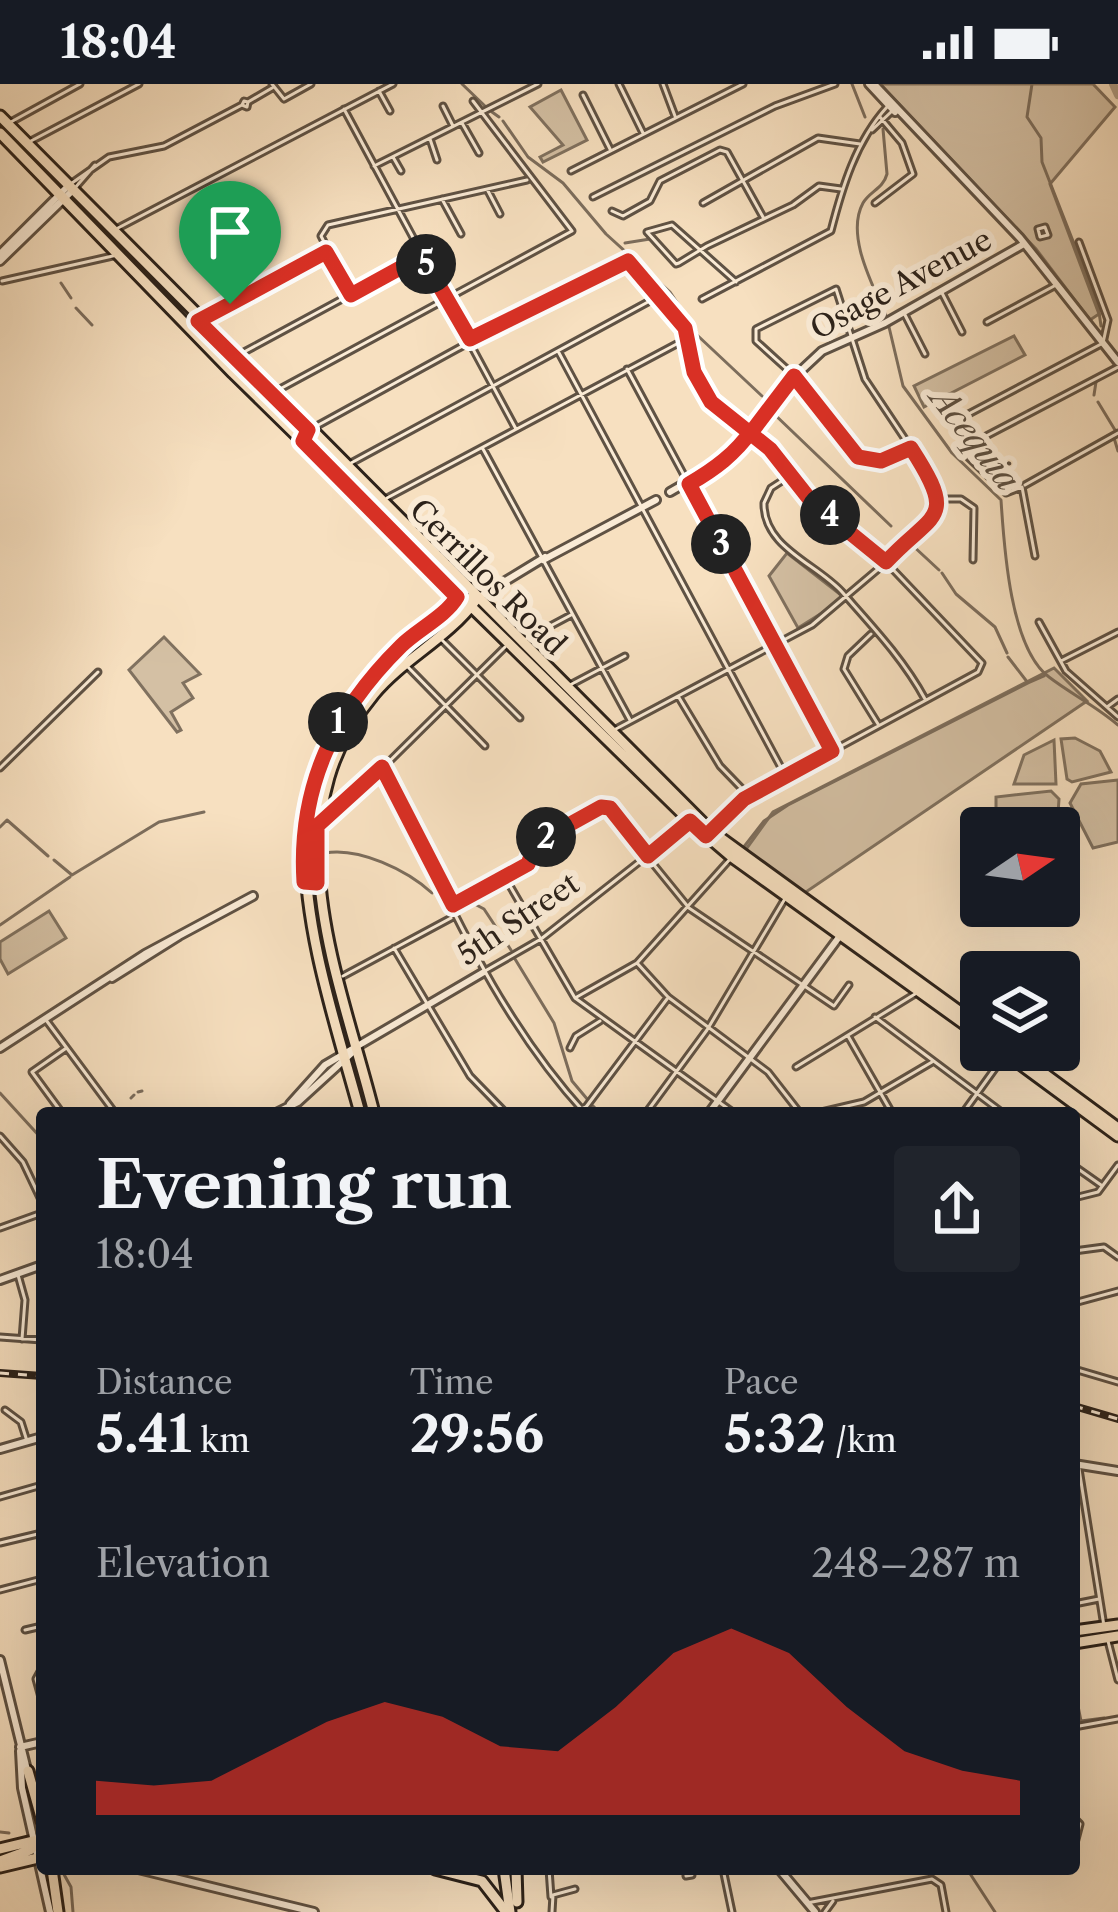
<!DOCTYPE html>
<meta charset="utf-8">
<style>
body{margin:0;font-family:"Libre Caslon Text",serif;background:#20242c;color:#f1f3f6;height:100vh;display:flex;flex-direction:column;font-size:45px;white-space:nowrap}
*{box-sizing:border-box;margin:0}
p{font-size:39px;color:#9ea1a6}
.icon{flex:none;width:66px;height:66px;fill:none;stroke:currentColor;stroke-width:2;stroke-linecap:round;stroke-linejoin:round}
.map{position:relative;flex:1;overflow:hidden}
.sheet{position:absolute;left:36px;top:1023px;width:1044px;height:768px;display:flex;flex-direction:column;background:#171b24;border-radius:12px;box-shadow:0 12px 48px #0002}
.sheet>*{flex:none}
.needle{width:78px;rotate:77deg}
.tools{position:absolute;left:960px;top:723px;display:grid;gap:24px}
.tools a{display:grid;place-items:center;width:120px;height:120px;border-radius:12px;background:#171b24;box-shadow:0 12px 48px #0002;font-size:60px}
.pin{position:absolute;display:grid;place-items:center;width:102px;height:102px;color:#fff;margin:-123px -51px;border-radius:50% 50% 50% 0;rotate:-45deg;box-shadow:0 0 12px #0007}
.pin .icon{rotate:45deg}
.km{position:absolute;width:60px;height:60px;margin:-30px;border-radius:50%;background:#222;color:#fff;font-size:33px;line-height:60px;text-align:center}
.round{display:grid;place-items:center;flex:none;width:126px;height:126px;border-radius:12px;background:#20242c}
.summary{display:flex;align-items:center;justify-content:space-between;height:204px;padding:0 60px}
h1{font-size:66px;font-weight:800;line-height:90px}
.stats{display:grid;grid-template-columns:repeat(3,1fr);gap:18px;height:204px;padding:12px 60px}
.stats div{display:grid;align-content:center}
.stats b{font-size:51px;font-weight:800}
.stats small{font-size:33px;font-weight:400}
.stats p{font-size:33px}
.chart{height:336px;padding:24px 60px}
.chart p{display:flex;justify-content:space-between}
.chart svg{width:100%;height:216px;margin-top:12px;fill:#d93025;opacity:.7}
.status{display:flex;justify-content:space-between;align-items:center;height:84px;padding:0 60px;background:#171b24;direction:ltr}
.status svg{height:33px;fill:currentColor}
.map>svg:first-child{display:block}
.green{fill:#d4c0a4;stroke:#80715f;stroke-width:3}
.lines{fill:none;stroke-linecap:round;stroke-linejoin:round}
.stream{stroke:#7c6d5c;stroke-width:3}
.river{stroke:#b29f88;stroke-width:8}
.minor-casing{stroke:#5f5244;stroke-width:9}
.tertiary-casing{stroke:#5f5244;stroke-width:12}
.primary-casing{stroke:#2c221a;stroke-width:15}
.trunk-casing{stroke:#2c221a;stroke-width:15}
.minor{stroke:#faebd6;stroke-width:3}
.tertiary{stroke:#faebd6;stroke-width:6}
.primary{stroke:#f7e0c0;stroke-width:9}
.trunk{stroke:#f7e0c0;stroke-width:9}
.rail-casing{stroke:#2c221a;stroke-width:8}
.rail{stroke:#faebd6;stroke-width:3;stroke-dasharray:9;stroke-linecap:butt}
.route-casing{stroke:#fff;stroke-width:24}
.route{stroke:#d93025;stroke-width:15}
.labels{text-anchor:middle;dominant-baseline:central;stroke-width:12;stroke-linejoin:round;paint-order:stroke}
.street-label{font-size:30px;fill:#2c221a;stroke:#faebd6}
.water-label{font-size:33px;font-style:italic;fill:#5b4e40;stroke:#faebd6}
</style>
<div class="status"><b>18:04</b><svg viewBox="0 0 49 12"><path d="M0 12V9h3v3zM5 12V6h3v6zM10 12V3h3v9zM15 12V0h3v12zM26 1h20v11H26zM47 4h2v5h-2z"/></svg></div>
<div class="map">
<svg width="1118" height="1828" viewBox="0 0 1118 1828">
<rect width="100%" height="100%" fill="#f7e0c0"/>
<filter id="stains"><feTurbulence type="fractalNoise" baseFrequency=".00167" numOctaves="4"/><feColorMatrix values="0 0 0 0 .2 0 0 0 0 .09 0 0 0 0 .02 0 0 0 .5 -.17"/></filter>
<radialGradient id="worn" r=".72"><stop offset=".6" stop-color="#630" stop-opacity="0"/><stop offset="1" stop-color="#630" stop-opacity=".3"/></radialGradient>
<path class="green" d="M880,0H1093L1115,23L1050,100L1099,230L1090,236L1036,165Z
M561,6L587,56L543,78L540,73L563,61L530,23Z
M1014,252L1025,271L924,323L914,302Z
M787,469L841,511V517L798,544L769,492Z
M164,553L200,590L183,599L193,614L171,628L181,646L177,648L129,586Z
M1054,584L1087,617L803,810L744,768L773,728Z
M1075,654L1100,667L1111,688L1072,698L1067,695L1061,655Z
M1054,656L1056,700H1014L1024,671Z
M1118,696V758L1093,764L1070,719L1081,700Z
M1051,707L1059,715L1057,744H996V713Z
M49,827L66,854L8,890L0,875V858Z"/>
<g class="lines">
<path class="stream" d="M462,0L486,23
M852,0L865,33
M1032,0L1027,33L1041,54L1042,78L1098,221L1101,242
M492,28L499,33
M503,37L528,73L563,99L606,150L670,208L696,247
M883,45L887,90C883,105 870,107 863,119C845,152 874,203 886,232
M625,159L650,155
M61,199L71,214
M76,224L92,241
M889,243L903,302L952,369L1001,416C1004,462 1010,564 1049,593C1071,610 1096,622 1118,641
M697,251L762,312
M1094,311L1096,298
M1098,318L1115,346
M772,328L891,442
M1114,354L1118,367
M911,460L939,486
M942,489L956,510L995,543L1007,569
M1008,573L1028,599L1044,592
M0,743L7,736L48,772
M743,764L764,737L788,721L1028,599
M325,769C359,763 407,786 432,809
M54,776L72,791L159,738L204,728
M469,817L484,825L511,866
M0,841L70,793
M515,875L554,939L572,997L588,1016
M138,1008L142,1007
M0,1009L42,1055
M131,1014L134,1011
M593,1022L600,1029
M1074,1602L1081,1637L1104,1634
M0,1748L9,1749
M61,1785L71,1803L73,1828
M967,1785L995,1828"/>
<path class="river" d="M1113,0L1118,11"/>
<defs>
<path id="minor" d="M272,0L284,15L311,0
M619,0L643,49
M663,0L675,32
M379,7L390,27
M583,11L610,65
M244,17L248,18L247,23L242,21Z
M248,18L272,4
M443,22L453,42
M344,25L516,345
M9,39L80,0
M462,39L479,69
M872,46L891,28
M430,55L437,76
M29,58L139,0
M393,73L401,87
M374,82L538,0
M571,87L743,0
M72,99L109,73L164,62L242,21
M74,105L95,81
M487,105L500,130
M593,113L775,22L835,0
M442,115L461,150
M703,119L818,54L860,60
M875,119L913,90L902,59L880,33
M612,127L623,132L650,117L660,97L720,66L727,68L763,133
M1045,143L1048,151L1040,153L1038,145Z
M118,144L393,0
M2,197L117,171
M736,198L672,141L647,148L676,180L679,179L707,162L793,121L819,102L841,105
M941,207L962,248
M351,211L321,152L328,141L527,96
M702,215L831,147C842,104 856,57 887,23
M904,229L925,270
M207,232L325,168
M987,238L1056,201
M459,264L616,179H631L685,244L694,288L711,318L770,365L811,417L883,475L982,579L978,588L749,712L712,746
M558,267L785,691
M244,268L420,173
M627,285L831,665
M278,306L572,147L473,17
M949,313L969,374L1006,409L1022,403L1035,472
M959,335L1103,259L1108,236L1079,158
M313,344L477,254
M969,361L1118,283
M911,364L881,377L855,371L799,296L756,257V245L836,205L865,295L911,364L938,415
M483,365L630,636
M351,379L659,212
M788,393L771,404L764,419C763,464 818,480 843,509C873,543 904,576 925,615
M1025,401L1118,349
M387,414L686,255
M940,415H961L974,424L973,476
M1039,538L1066,587L1118,633
M871,550L848,572L844,585L878,640
M441,555L520,634
M526,555L571,531
M1061,577L1118,548
M406,581L485,662
M568,602L625,572
M678,612L720,682L748,711
M1107,623L1118,615
M614,646L812,541L929,442L938,417
M382,683C444,804 492,928 585,1029
M0,684L98,588
M311,742L330,736L505,563
M506,795L575,914L734,1029
M453,821L528,780L536,759L606,722L689,824L834,922L849,901
M394,864L470,992L506,1029
M637,879L668,913L768,988L800,1029
M485,887L541,855L690,738
M343,892L451,834
M575,914L637,879L731,774
M875,933L1003,1029
M46,936L115,1029
M848,952L892,1029
M570,964L576,952L600,937
M796,983L915,910
M62,1029L32,988L65,965
M572,1029L586,1023L667,915
M646,1029L707,946L786,813
M817,1029L864,1018L932,978
M963,1029L1004,972
M0,1052L23,1078L42,1118
M1074,1082L1101,1101
M1074,1114L1098,1108L1118,1081
M0,1144L42,1129
M1074,1167L1104,1163L1118,1173
M18,1191L25,1216L22,1255
M1074,1219L1118,1207
M0,1253L42,1256
M1074,1285L1118,1298
M5,1326L21,1338L27,1357
M1079,1385L1104,1542
M0,1413L42,1401
M0,1459L42,1449
M0,1506L42,1495
M1074,1520L1099,1515
M25,1546L42,1542
M1108,1557L1118,1596
M42,1584L36,1595L42,1617
M1074,1643L1118,1635
M1074,1734L1080,1740L1074,1763
M549,1785L551,1813
M723,1785L732,1828
M686,1786L692,1787V1791L686,1792Z
M807,1819L932,1795L941,1801L946,1828
M552,1828L553,1811L575,1805
M825,1828L833,1817"/>
<path id="tertiary" d="M869,0L895,28
M874,0L1020,154L1118,278
M0,170L69,101
M0,177L73,106
M670,408L729,374L791,296L822,267L885,239L1024,160
M543,476L656,416
M479,513L545,473
M112,894L179,852
M0,964L145,870L253,812
M290,1020L325,981L484,888
M276,1029L298,1018L356,965
M709,1029L842,849
M0,1196L42,1181
M0,1365L42,1353
M1074,1380L1118,1387
M0,1576L28,1690
M20,1663L42,1658
M20,1667L22,1704L50,1828
M138,1785L314,1828
M779,1785L815,1828"/>
<path id="primary" d="M0,32L711,747L981,943
M0,49L233,289L690,737L732,773L981,952
M349,645L347,635L365,602
M1001,966L1118,1052
M1012,966L1118,1044
M360,1029C317,871 243,682 404,563C426,546 445,524 471,514
M374,1029C339,890 269,736 374,610C403,575 448,554 475,517
M504,1785L510,1828"/>
<path id="trunk" d="M1074,1547L1118,1541
M1074,1559L1118,1552
M28,1687L42,1737
M0,1765L41,1755
M0,1777L30,1766L41,1755
M0,1783L42,1773
M52,1785L58,1828
M435,1785L482,1797L506,1828
M516,1785L517,1818"/>
</defs>
<use href="#minor" class="minor-casing"/>
<use href="#tertiary" class="tertiary-casing"/>
<use href="#primary" class="primary-casing"/>
<use href="#trunk" class="trunk-casing"/>
<use href="#minor" class="minor"/>
<use href="#tertiary" class="tertiary"/>
<use href="#primary" class="primary"/>
<use href="#trunk" class="trunk"/>
<defs>
<path id="rail" d="M0,1289L42,1292
M1074,1322L1118,1335"/>
</defs>
<use href="#rail" class="rail-casing"/>
<use href="#rail" class="rail"/>
</g>
<g class="lines">
<defs>
<path id="route" d="M230,220L198,237L308,346L303,357L457,513C446,532 417,546 401,562C334,628 298,703 304,798L317,799V742L382,683L453,821L528,780L536,759L601,723L610,724L648,772L690,737L706,752L744,715L832,667L689,400C715,385 735,370 752,346H753L794,292L858,373L881,377L911,364C959,438 933,427 886,478L811,417L770,365L711,318L694,288L685,244L628,177L470,255L422,172L351,211L326,168L230,220"/>
</defs>
<use href="#route" class="route-casing"/>
<use href="#route" class="route"/>
</g>
<g class="labels">
<g class="street-label">
<text transform="translate(901 200) rotate(-28)">Osage Avenue</text>
<text transform="translate(488 493) rotate(45)">Cerrillos Road</text>
<text transform="translate(518 835) rotate(-34)">5th Street</text>
</g>
<g class="water-label">
<text transform="translate(975 355) rotate(52)">Acequia</text>
</g>
</g>
<rect width="100%" height="100%" filter="url(#stains)"/>
<rect width="100%" height="100%" fill="url(#worn)"/>
</svg>
<div class="tools">
<a><svg class="needle" viewBox="-14 -14 28 28"><path d="M0-13l5 13h-10z" fill="#e53935"/><path d="M0 13l5-13h-10z" fill="#9ea1a6"/></svg></a>
<a><svg class="icon" aria-label="layers" viewBox="0 0 24 24"><path d="M12 4l9 5-9 5-9-5zM3 14l9 5 9-5"/></svg></a>
</div>
<div class="pin" style="left:230px;top:220px;background:#1e9e55"><svg class="icon" aria-label="arrive" viewBox="0 0 24 24"><path d="M6 21V4h12l-3 4 3 4H6"/></svg></div>
<b class="km" style="left:338px;top:638px">1</b>
<b class="km" style="left:546px;top:753px">2</b>
<b class="km" style="left:721px;top:460px">3</b>
<b class="km" style="left:830px;top:431px">4</b>
<b class="km" style="left:426px;top:180px">5</b>
<section class="sheet">
<div class="summary"><div><h1>Evening run</h1><p>18:04</p></div><a class="round"><svg class="icon" aria-label="share" viewBox="0 0 24 24"><path d="M12 15V3M7 8l5-5 5 5M5 13v7h14v-7"/></svg></a></div>
<div class="stats">
<div><p>Distance</p><b>5.41<small> km</small></b></div>
<div><p>Time</p><b>29:56</b></div>
<div><p>Pace</p><b>5:32<small> /km</small></b></div>
</div>
<div class="chart"><p><span>Elevation</span>248–287 m</p>
<svg viewBox="0 0 160 44" preserveAspectRatio="none"><path d="M0 44V37L10 38L20 37L30 31L40 25L50 21L60 24L70 30L80 31L90 22L100 11L110 6L120 11L130 22L140 31L150 35L160 37V44z"/></svg>
</div>
</section>
</div>
